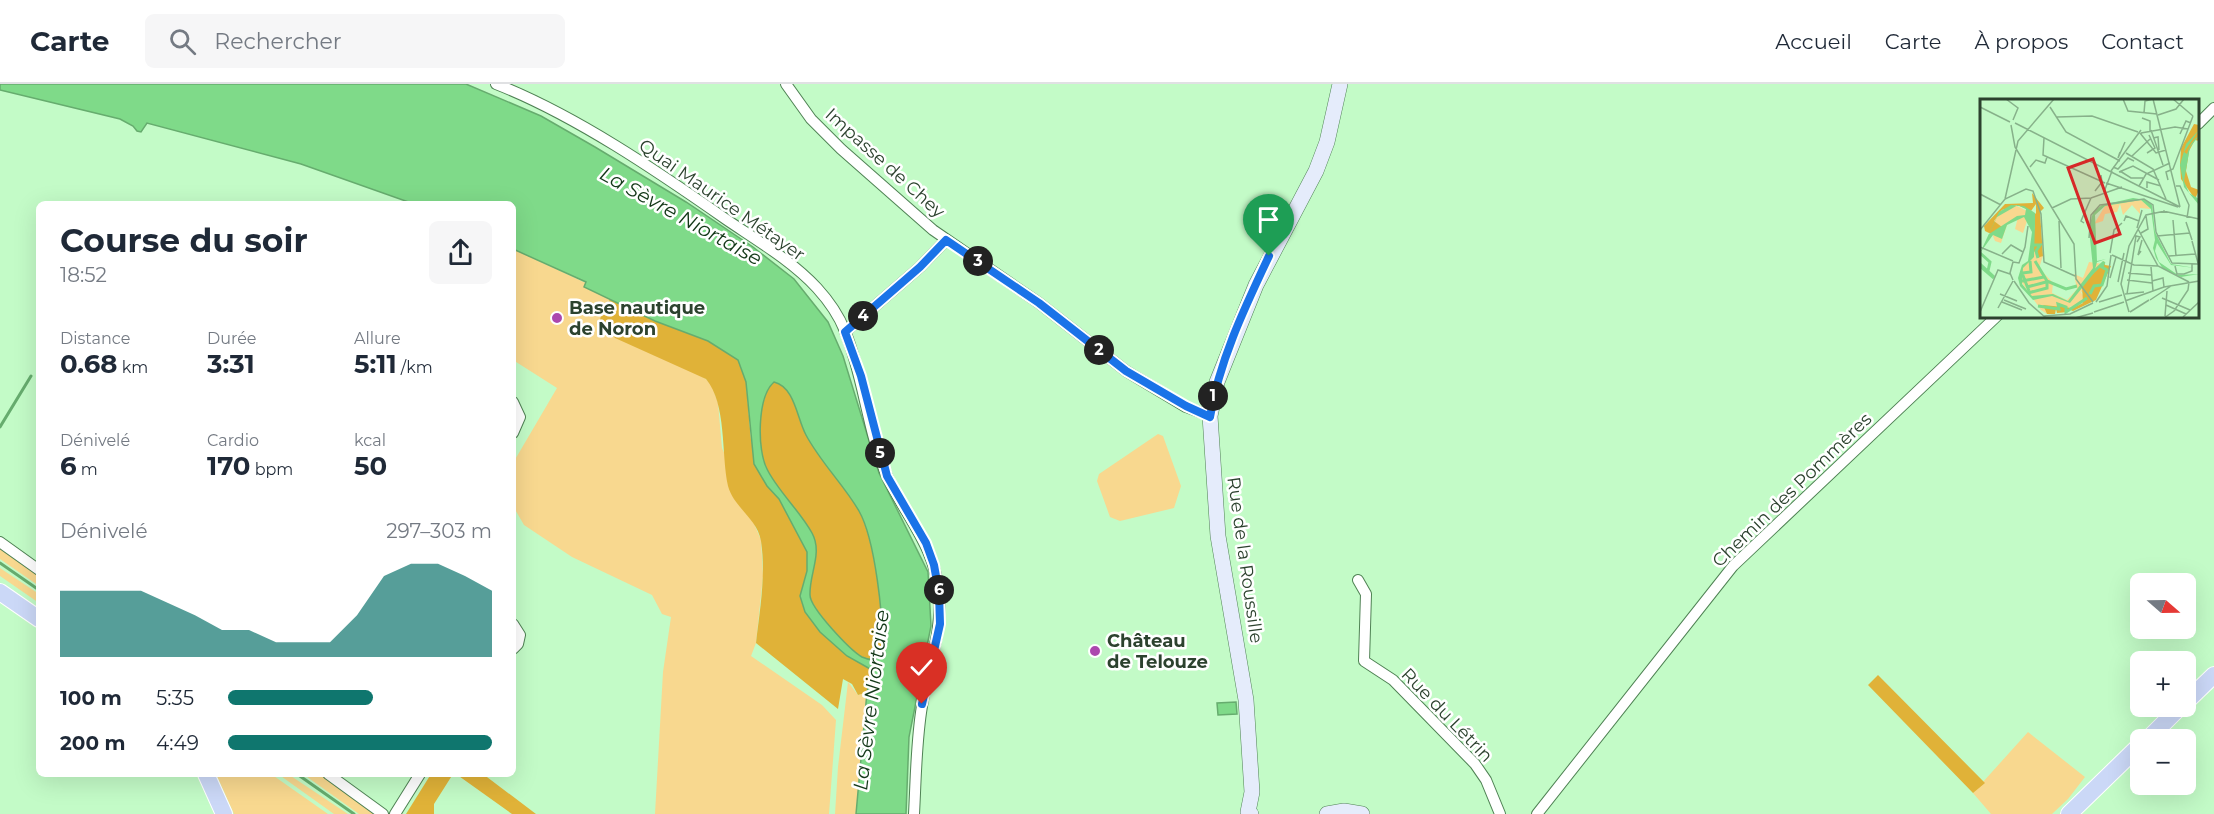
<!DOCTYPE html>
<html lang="fr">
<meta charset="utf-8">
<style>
body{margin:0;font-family:Montserrat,sans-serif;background:#f6f6f7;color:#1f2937;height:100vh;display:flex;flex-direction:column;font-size:22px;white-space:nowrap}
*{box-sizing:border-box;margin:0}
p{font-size:20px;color:#747a83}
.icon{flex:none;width:33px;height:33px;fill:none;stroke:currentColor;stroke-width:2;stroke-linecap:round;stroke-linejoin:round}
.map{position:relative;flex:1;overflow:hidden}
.side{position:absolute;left:36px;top:117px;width:480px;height:576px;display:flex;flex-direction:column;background:#fff;border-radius:9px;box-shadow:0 6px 24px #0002}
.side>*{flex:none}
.needle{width:39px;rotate:110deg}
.fabs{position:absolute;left:2130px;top:489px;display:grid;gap:12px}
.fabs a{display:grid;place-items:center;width:66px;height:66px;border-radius:9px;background:#fff;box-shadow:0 6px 24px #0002;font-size:30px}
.pin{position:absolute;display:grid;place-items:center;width:51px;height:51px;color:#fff;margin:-62px -26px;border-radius:50% 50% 50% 0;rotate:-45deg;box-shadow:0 0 6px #0007}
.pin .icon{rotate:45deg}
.km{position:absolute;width:30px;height:30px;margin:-15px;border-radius:50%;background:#222;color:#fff;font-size:16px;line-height:30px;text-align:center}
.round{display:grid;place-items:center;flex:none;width:63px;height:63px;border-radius:9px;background:#f6f6f7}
.headline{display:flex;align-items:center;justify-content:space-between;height:102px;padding:0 24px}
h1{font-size:33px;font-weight:700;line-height:45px}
.stats{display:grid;grid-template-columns:repeat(3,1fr);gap:9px;height:102px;padding:6px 24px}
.stats div{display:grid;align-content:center}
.stats b{font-size:26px;font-weight:700}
.stats small{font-size:16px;font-weight:400}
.stats p{font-size:16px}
.chart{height:168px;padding:12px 24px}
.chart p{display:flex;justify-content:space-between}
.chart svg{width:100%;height:108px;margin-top:6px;fill:#0f766e;opacity:.7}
ul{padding:0 24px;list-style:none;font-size:20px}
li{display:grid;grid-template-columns:96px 72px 1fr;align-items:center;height:45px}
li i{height:15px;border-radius:8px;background:#0f766e}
header{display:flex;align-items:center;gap:36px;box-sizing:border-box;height:84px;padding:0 30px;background:#fff;border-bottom:2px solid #e0e1e3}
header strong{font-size:28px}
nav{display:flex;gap:33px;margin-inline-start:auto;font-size:21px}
.search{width:420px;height:54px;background:#f6f6f7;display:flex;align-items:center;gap:15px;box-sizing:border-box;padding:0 21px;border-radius:9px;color:#747a83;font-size:22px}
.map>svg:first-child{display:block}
.green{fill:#f8d88f}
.forest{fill:#e0b238}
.water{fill:#7fda89;stroke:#66ac6e;stroke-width:1.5;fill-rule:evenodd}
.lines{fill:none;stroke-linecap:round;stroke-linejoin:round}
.stream{stroke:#66ac6e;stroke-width:3}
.street-casing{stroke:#4f8254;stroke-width:12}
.secondary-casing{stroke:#4f8254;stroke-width:16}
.primary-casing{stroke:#fff;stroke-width:18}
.street{stroke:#fff;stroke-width:10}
.secondary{stroke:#e5ecfb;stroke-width:15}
.primary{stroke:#cbd8f7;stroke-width:16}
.route-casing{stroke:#fff;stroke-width:12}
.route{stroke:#1a73e8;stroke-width:8}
.poi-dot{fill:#ac48ae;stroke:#fff;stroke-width:2}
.labels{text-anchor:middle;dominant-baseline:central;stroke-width:5;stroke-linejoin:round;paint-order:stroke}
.street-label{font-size:18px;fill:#2c422e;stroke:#fff}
.poi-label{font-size:18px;font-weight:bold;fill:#2c422e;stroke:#fff;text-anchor:start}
.water-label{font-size:20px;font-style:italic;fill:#123717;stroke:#fff}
.inset-river{fill:none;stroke:#7fda89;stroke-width:3}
.inset-road{fill:none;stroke:#87b18a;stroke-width:1.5}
.view{fill:#d62828;fill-opacity:0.15;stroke:#d62828;stroke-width:3}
.inset-edge{fill:none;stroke:#2c422e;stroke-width:3}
</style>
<header>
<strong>Carte</strong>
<div class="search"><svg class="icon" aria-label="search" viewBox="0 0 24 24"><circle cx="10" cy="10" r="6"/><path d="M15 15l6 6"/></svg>Rechercher</div>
<nav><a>Accueil</a><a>Carte</a><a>À propos</a><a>Contact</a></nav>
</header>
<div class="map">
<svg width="2214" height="730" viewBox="0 0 2214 730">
<rect width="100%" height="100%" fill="#c3fbc7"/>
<path class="green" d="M513,165L586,199L584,203L611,214L602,227V231L706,295L712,302L718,319L722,364L761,456L763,492L756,559L751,572L822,621L836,636L829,730H655L663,588L671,533L662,530L652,511L572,473L524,441L513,422V379L557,304L513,276Z
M1158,350L1163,352L1181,402L1174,424L1120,437L1110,433L1097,397L1099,390Z
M0,463L39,491V502L0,475Z
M0,484L39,510V519L0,492Z
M848,598L858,611L867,608L856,730H835L838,683Z
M2028,648L2085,693L2068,715L2052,730H1991L1973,709Z
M216,690H271L328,730H234Z
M278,690H288L348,730H334Z
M303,690H319L375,730H359Z"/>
<path class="forest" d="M611,214L655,237L708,257L738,276L746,298L751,356L767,402L779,415L807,468V487L800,512L805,528L820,548L847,572L872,586L868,608L858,611L852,600L843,595L838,625L756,559C760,525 766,491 761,457C757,434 734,424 728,402C721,370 727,320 706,295L615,254L600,236L602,227Z
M774,298C796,303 797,335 806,351C821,379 844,401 859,427C875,455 884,535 882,568L875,576C870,576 866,575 862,573C851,567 810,523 810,511C809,490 823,469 812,449C800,427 777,406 767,385C757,366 757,313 774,298Z
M1878,591L1985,699L1973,709L1868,601Z
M431,690H453L434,720V730H406Z
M456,690H483L536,730H512Z"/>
<path class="water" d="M0,0H466L541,32L595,63L686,118L753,163L794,195L828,238L843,272L879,389L928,488L931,542L909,653L906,730H856L867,608L872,586L847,572L820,548L805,528L800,512L807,487V468L779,415L767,402L754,380L746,298L738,276L708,257L655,237L584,203L586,198L513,165V120H414L301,80L147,39L141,48L137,47L133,42L120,35L0,6ZM774,298C795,303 797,335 806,351C821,379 844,401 859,427C875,455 884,535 882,568L875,576C870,576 866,575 862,573C850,566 810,524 810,511C809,490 823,469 812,449C800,427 777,406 767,385C757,366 757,313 774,298Z
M1236,618L1237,630L1218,631L1217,619Z"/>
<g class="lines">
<path class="stream" d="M0,343L31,292
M0,479L39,506
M297,690L354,730"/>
<defs>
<path id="street" d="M496,0C575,31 657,87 727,136C758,157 792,177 817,204C828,216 839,232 845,247C864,294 867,346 887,392C906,433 936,464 939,511C942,550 928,584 922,622C916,658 916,694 914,730
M786,0L811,35L841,65L933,146L1039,219L1126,287L1186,323L1210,332
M2198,40L2214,24
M845,248L920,183L946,156
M513,318L520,333L513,349
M0,458L39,486
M1358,496L1366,510L1364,577L1393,596L1475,680L1486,696L1500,730
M513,540L520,551L518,560L513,565
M328,690L383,730
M395,730L420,690
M1537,730L1733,482L1997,232"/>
<path id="secondary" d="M1251,730L1248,728L1252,708L1246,616L1218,452L1210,332L1217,298L1256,201L1316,87L1327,58L1340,0
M1327,730L1344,727L1362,730"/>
<path id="primary" d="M0,508L39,535
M2186,618L2214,591
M2147,656L2181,622
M206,690L224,730
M2069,730L2140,661"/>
</defs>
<use href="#street" class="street-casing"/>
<use href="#secondary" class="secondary-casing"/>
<use href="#primary" class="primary-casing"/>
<use href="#street" class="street"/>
<use href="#secondary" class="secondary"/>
<use href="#primary" class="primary"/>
</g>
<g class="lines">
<defs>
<path id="route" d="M922,620L940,540L939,509L934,481L926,459L887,392L861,292L845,248L920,183L946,156L1039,219L1126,287L1186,322L1210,333C1219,277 1245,223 1269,172"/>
</defs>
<use href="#route" class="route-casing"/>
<use href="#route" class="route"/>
</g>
<g class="poi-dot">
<circle cx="557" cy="234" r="6"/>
<circle cx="1095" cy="567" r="6"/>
</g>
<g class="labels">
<g class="street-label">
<text transform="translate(885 79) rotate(42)">Impasse de Chey</text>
<text transform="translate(722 116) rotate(35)">Quai Maurice Métayer</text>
<text transform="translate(1792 406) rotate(-44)">Chemin des Pommères</text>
<text transform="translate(1245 476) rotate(82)">Rue de la Roussille</text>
<text transform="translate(1447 631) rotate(46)">Rue du Létrin</text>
</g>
<g class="poi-label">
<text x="569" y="224">Base nautique<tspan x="569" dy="21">de Noron</tspan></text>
<text x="1107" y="557">Château<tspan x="1107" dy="21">de Telouze</tspan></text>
</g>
<g class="water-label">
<text transform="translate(681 132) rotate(29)">La Sèvre Niortaise</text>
<text transform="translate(871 616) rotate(-83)">La Sèvre Niortaise</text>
</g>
</g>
<g transform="translate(1980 15)">
<rect width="219" height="219" fill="#c3fbc7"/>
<path d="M161,101L171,110L160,109V115L152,106L143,116L140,105L137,113L125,115L123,122L114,125L125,107L140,103ZM35,106L53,115L51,121L47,122L43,134L35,130L38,118L27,126L21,144L15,142L12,135L22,128L13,122L27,108ZM53,152L63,157L59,169L73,184L72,194L87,201L97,190L94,175L103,179L109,163L123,165L118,167L104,189L110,194L107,197L100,192L105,200L103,204L86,209L78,205V209L63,206L67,215L61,211L40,181L44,166L53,159Z" fill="#f8d88f"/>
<path d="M214,25L219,26V42L215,41L209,52L206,72L211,88L219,91L215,100L201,80L200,66L201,49ZM52,94L64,109L60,113L63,157L57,159L58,154L53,152L50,161L55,125L48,122L56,114V105L51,112L37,106L22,111L14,122L22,128L13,136L5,132L4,127L25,105L53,104ZM124,162L125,166L131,167L116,201L93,212L88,210V213L77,214L76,210L75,215H67L63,206L93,209L103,204L102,187Z" fill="#e0b238"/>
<path d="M219,31L204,53L207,55L209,49L211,45L215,40L219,37L210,48L204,82L209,94L219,100V106L204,88L200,66L206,45ZM153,99L166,101L172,106L175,133L191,165L215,169L191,166L177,144L175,152L179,163L198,176L219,175L201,178L183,170L176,159L173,149L175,141L171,110L161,101L125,107L115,116L117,162L126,160L117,163L114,174L90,204L72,197L53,201L40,187L38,179L42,166L48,162L52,133L44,118L27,126L17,154L22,140L13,136L0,154L19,113L31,106L44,107L55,114V125L54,158L43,169L42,185L52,197L73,195L88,202L113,169L109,130L113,113L122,106ZM38,106L46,110L45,116L37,117L9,135L17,118Z" fill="#7fda89" fill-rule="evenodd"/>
<path class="inset-river" d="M51,146H60L56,152L58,159M0,154L10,163L8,172M55,162L67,182M0,165L14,178M0,167L14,179M42,182L64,178M47,188L66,183M49,192L42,174L51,173L50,162M48,194L67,189V182L86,190L97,187M110,195L114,187L122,186L127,171L122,168L124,163L110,176M58,207L79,210L78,205L86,208V213L107,199"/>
<path class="inset-road" d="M26,0L38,9L33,21M143,0L148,12L177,15M173,0L200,108M193,0L213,17M0,8L30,23M70,8L86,33L140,62M164,14L165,2L173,0M178,16L196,10L204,0M77,18L112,17L158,33M162,19L170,22V32M35,24L200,108M31,26L35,48L94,145L96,180L113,203M171,31L183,66M160,34L176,54L186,51M161,34L195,28L208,30M200,35L206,22L211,24M64,39L63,56L125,84M173,39L178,38L179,51M140,53L138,59L145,43M146,54L173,70L186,100M167,54L175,49L169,36M152,57L170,40M50,68L56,61L65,64L67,58M133,68L138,70L148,59L154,62M131,72L161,31M140,72L151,79H163M139,73L153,67L179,81M188,81L186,73L193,70L213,17M126,84L198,108M159,87L166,75L190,64M196,87H200L209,106L207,119M167,89V83L181,87M115,92L122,83L121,76M124,93L132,72M0,95L21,106M25,100L38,42L74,0M72,109L91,100L111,99L142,88M183,112L219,120M193,121L196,157M79,122L81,169M144,122L146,117L159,122M206,123L212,141M104,124L101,122L111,99M157,129L162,111M158,130L178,167L209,183M0,131L25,100L46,90L53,92L61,115L64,163L95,177M161,134L168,130L166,117M177,137L210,134M109,139L111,116L120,106L164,100L173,106L176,133L192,164L218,165M212,142L218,164M0,148L33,162M161,152L158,156L162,141M130,154L134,131L142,124M22,155L31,146L43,153M132,156L154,166L178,167M189,157L215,155M33,163L39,164L45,148L48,127M33,163L30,174L33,181M195,167L197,175H204L212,172V165M171,168L173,192M148,174L171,176M130,179L136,158M147,181L172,184M34,182L49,204L66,219M172,182L183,179L184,188M138,183L144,154M20,195L37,202M145,195L164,193M147,195L156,137L160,138L157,143M182,199L210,211M24,201L46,210M170,201L191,187M145,202L184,188L219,182M22,203L42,211M116,203L127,187L131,156M119,203L142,196M186,206L206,215M18,209L33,182M0,213L18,171L30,175M114,213L144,203M149,213L141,185L149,147L166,116L185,112M150,213L169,201M64,217L90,215L113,204M185,217L187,192M203,218L219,203M95,219L113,214M184,219L194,212L208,191L209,183"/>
<path class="view" d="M113,60L140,135L115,144L88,69Z"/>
<rect width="219" height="219" class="inset-edge"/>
</g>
</svg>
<div class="fabs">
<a><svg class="needle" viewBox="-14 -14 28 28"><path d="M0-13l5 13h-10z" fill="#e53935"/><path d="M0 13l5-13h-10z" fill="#747a83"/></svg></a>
<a>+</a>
<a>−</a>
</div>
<div class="pin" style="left:1269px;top:172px;background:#1e9e55"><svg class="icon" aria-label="arrive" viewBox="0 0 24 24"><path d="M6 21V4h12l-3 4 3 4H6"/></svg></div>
<div class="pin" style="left:922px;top:620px;background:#d93025"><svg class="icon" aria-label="check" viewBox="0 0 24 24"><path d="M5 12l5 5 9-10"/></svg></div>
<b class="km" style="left:1213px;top:312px">1</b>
<b class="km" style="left:1099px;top:266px">2</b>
<b class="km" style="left:978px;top:177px">3</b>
<b class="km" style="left:863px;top:232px">4</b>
<b class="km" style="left:880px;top:369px">5</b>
<b class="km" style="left:939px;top:506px">6</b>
<section class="side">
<div class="headline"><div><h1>Course du soir</h1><p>18:52</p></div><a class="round"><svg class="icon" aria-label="share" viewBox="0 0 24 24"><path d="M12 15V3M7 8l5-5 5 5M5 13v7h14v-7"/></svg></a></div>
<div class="stats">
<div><p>Distance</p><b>0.68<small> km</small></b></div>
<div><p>Durée</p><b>3:31</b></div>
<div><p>Allure</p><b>5:11<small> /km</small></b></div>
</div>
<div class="stats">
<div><p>Dénivelé</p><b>6<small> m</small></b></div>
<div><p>Cardio</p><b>170<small> bpm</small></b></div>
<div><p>kcal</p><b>50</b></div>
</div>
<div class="chart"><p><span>Dénivelé</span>297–303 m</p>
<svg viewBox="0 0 160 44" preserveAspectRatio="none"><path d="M0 44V17L10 17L20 17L30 17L40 22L50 27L60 33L70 33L80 38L90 38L100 38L110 27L120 11L130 6L140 6L150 11L160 17V44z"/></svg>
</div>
<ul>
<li><b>100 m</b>5:35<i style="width:55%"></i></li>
<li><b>200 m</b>4:49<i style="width:100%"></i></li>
</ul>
</section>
</div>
